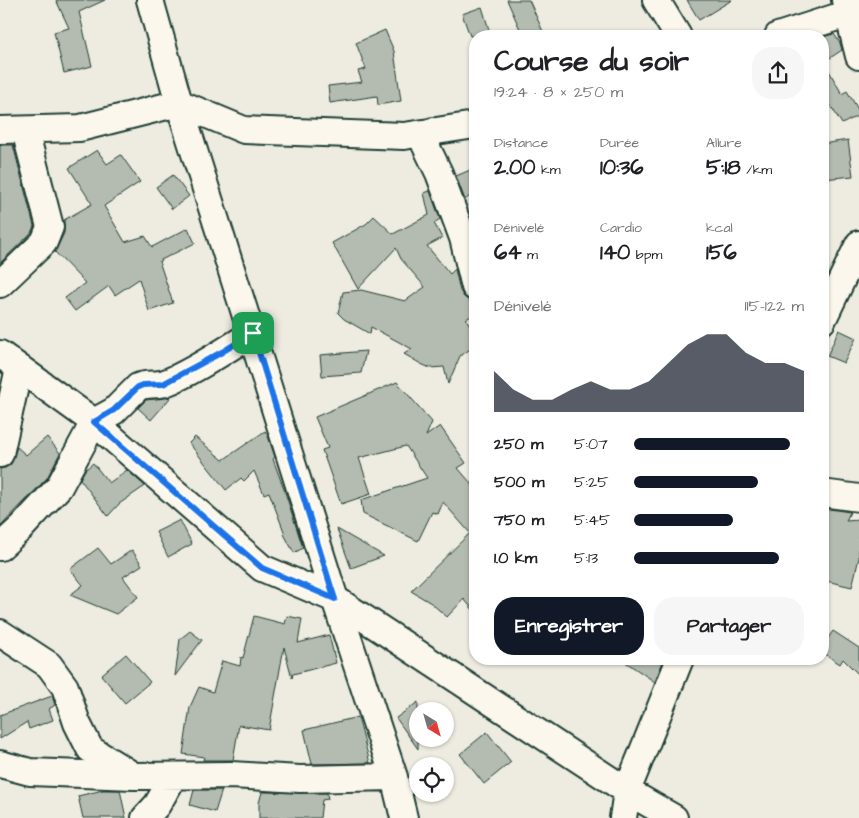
<!DOCTYPE html>
<html lang="fr">
<meta charset="utf-8">
<style>
body{margin:0;font-family:"Architects Daughter",sans-serif;background:#f6f6f6;color:#202124;height:100vh;display:flex;flex-direction:column;font-size:19px;white-space:nowrap}
*{box-sizing:border-box;margin:0}
p{font-size:16px;color:#757577}
.icon{flex:none;width:28px;height:28px;fill:none;stroke:currentColor;stroke-width:2;stroke-linecap:round;stroke-linejoin:round}
.map{position:relative;flex:1;overflow:hidden}
.panel{position:absolute;left:469px;top:30px;width:360px;height:635px;display:flex;flex-direction:column;background:#fff;border-radius:20px;box-shadow:0 1px 4px #0004}
.panel>*{flex:none}
.needle{width:32px;rotate:143deg}
.buttons{position:absolute;left:409px;top:702px;display:grid;gap:10px}
.buttons a{display:grid;place-items:center;width:45px;height:45px;border-radius:50%;background:#fff;box-shadow:0 1px 4px #0004;font-size:25px}
.pin{position:absolute;display:grid;place-items:center;width:42px;height:42px;color:#fff;margin:-21px;border-radius:10px;box-shadow:0 2px 8px #0006}
.round{display:grid;place-items:center;flex:none;width:52px;height:52px;border-radius:20px;background:#f6f6f6}
.headline{display:flex;align-items:center;justify-content:space-between;height:85px;padding:0 25px}
h1{font-size:28px;font-weight:800;line-height:38px}
.metrics{display:grid;grid-template-columns:repeat(3,1fr);gap:8px;height:85px;padding:5px 25px}
.metrics div{display:grid;align-content:center}
.metrics b{font-size:21px;font-weight:800}
.metrics small{font-size:14px;font-weight:400}
.metrics p{font-size:14px}
.chart{height:140px;padding:10px 25px}
.chart p{display:flex;justify-content:space-between}
.chart svg{width:100%;height:90px;margin-top:5px;fill:#111827;opacity:.7}
.primary-button{display:flex;gap:10px;margin-top:auto;padding:10px 25px}
.primary-button a{flex:1;height:58px;border-radius:20px;background:#111827;color:#fff;font-size:20px;font-weight:800;line-height:58px;text-align:center}
.primary-button a+a{background:#f6f6f6;color:#202124}
ul{padding:0 25px;list-style:none;font-size:16px}
li{display:grid;grid-template-columns:80px 60px 1fr;align-items:center;height:38px}
li i{height:12px;border-radius:6px;background:#111827}
.map>svg:first-child{display:block}
.building{fill:#b4bbb0;stroke:#1f3d34}
.lines{fill:none;stroke-linecap:round;stroke-linejoin:round}
.minor-casing{stroke:#1f3d34;stroke-width:30}
.minor{stroke:#fbf7ec;stroke-width:26}
.route-casing{stroke:#fff;stroke-width:10}
.route{stroke:#1a73e8;stroke-width:6}
</style>
<div class="map">
<svg width="859" height="818" viewBox="0 0 859 818">
<rect width="100%" height="100%" fill="#eeece1"/>
<filter id="ink" filterUnits="userSpaceOnUse"><feTurbulence type="fractalNoise" baseFrequency=".02" numOctaves="2"/><feDisplacementMap in="SourceGraphic" scale="10" xChannelSelector="R" yChannelSelector="G"/><feConvolveMatrix kernelMatrix="1 2 1 2 8 2 1 2 1" color-interpolation-filters="sRGB"/></filter>
<g filter="url(#ink)">
<path class="building" d="M56,0H105L79,12L92,66L64,73L54,32L69,28Z
M507,0H529L545,36H523Z
M687,0H732L699,20Z
M482,7L491,36H470L462,14Z
M385,30L394,51L401,101L378,105L377,96L330,103L328,86L362,82L358,71L366,69L356,43Z
M834,34L840,43L842,50L824,62L842,94L847,91L859,111V115L842,124L822,92V37Z
M848,140L853,176L824,179L822,144Z
M0,145H13L34,226L31,233L0,263Z
M97,150L107,164L121,155L140,182L104,206L125,242L145,236L152,247L188,228L195,243L159,261L173,303L149,311L139,279L115,295L109,286L75,311L65,298L85,283L55,252L64,233V220L92,204L69,168Z
M475,168V192L465,200L456,176Z
M173,175L189,196L172,209L156,187Z
M430,191L440,219L434,223L442,238L427,246L450,274L455,269L460,291L464,297L470,301L475,302V314L466,319L475,333V346L460,356L448,384L444,367L430,368L421,364L404,354L412,349L371,327L370,334L344,319L338,313L343,292L361,290L405,301L425,287L401,259L396,248L358,289L332,243L366,224L374,216L393,234L429,215L424,193Z
M839,330L856,338L844,363L827,356Z
M366,351L361,373L322,376L320,355Z
M397,382L432,422L426,436L440,426L466,463L458,468L475,488V612L464,599L447,617L431,603L411,591L470,533L443,502L438,514L432,512L418,541L363,514L361,500L427,478L406,446L359,458L371,494L341,504L322,450L328,448L315,417Z
M171,397L151,420L138,408L146,400Z
M265,431L268,436L275,457L273,459L285,492L303,548L294,553L284,534H285L269,492L264,494L254,471L244,481L241,478L226,490L189,443L195,437L223,460Z
M47,437L60,453L47,478L0,527V469L5,468L11,464L17,447L26,455Z
M93,463L109,483L127,470L145,486L119,504L108,516L80,479L85,470Z
M822,508L850,512L846,521L859,520V558L852,587L822,580Z
M180,520L192,544L168,557L156,532Z
M337,529L384,556L351,568Z
M98,548L111,564L132,550L142,565L123,577L138,597L116,614L70,595L83,585L70,569Z
M254,616L285,624L287,616L302,619L298,643L329,635L336,663L293,674L292,678L284,647L269,730L239,725L233,760H203L204,757L183,754L190,707L199,687L213,692L222,661L240,666L241,657L243,658Z
M190,631L202,640L175,676L180,639Z
M833,631L859,648V675L843,659L840,664L822,652V646Z
M126,654L150,682L125,703L101,675Z
M621,659H664L655,682Z
M52,696L55,705L49,709L53,720L29,729L27,722L0,739V715Z
M418,702V749L396,718Z
M358,717L370,763L312,764L304,730Z
M487,732L511,762L484,784L460,754Z
M103,790H120L126,818H83L78,796Z
M194,790H222L215,812L190,805Z
M262,792L327,793L328,799L322,800L320,818H259V803Z"/>
<g class="lines">
<defs>
<path id="minor" d="M150,0L179,103L331,587L394,777L404,818
M656,0L678,36
M845,0L859,56
M778,36L859,10
M0,130L80,128L179,103L244,130L404,136L475,125
M433,131L425,144L439,173L463,238L475,287
M0,284L44,242L50,227L25,130
M822,321L859,244
M0,354L94,422L262,568L335,599L627,791L674,818
M0,454L19,368
M822,493L859,498
M0,547L21,528L59,487L94,422L114,411L138,387C146,383 156,386 165,383C192,373 227,349 253,333
M0,633L49,665L65,687L77,723L90,749L134,776
M0,764L30,772L134,776L231,775L300,779L394,777
M145,818L157,805L174,776
M623,818L627,791L680,659"/>
</defs>
<use href="#minor" class="minor-casing"/>
<use href="#minor" class="minor"/>
</g>
</g>
<g class="lines" filter="url(#ink)">
<defs>
<path id="route" d="M253,333L331,587L335,599L262,568L94,422L114,410L138,387L143,385L163,384L222,352Z"/>
</defs>
<use href="#route" class="route-casing"/>
<use href="#route" class="route"/>
</g>
</svg>
<div class="buttons">
<a><svg class="needle" viewBox="-14 -14 28 28"><path d="M0-13l5 13h-10z" fill="#e53935"/><path d="M0 13l5-13h-10z" fill="#757577"/></svg></a>
<a><svg class="icon" aria-label="locate" viewBox="0 0 24 24"><circle cx="12" cy="12" r="6"/><path d="M12 2v4M12 18v4M2 12h4M18 12h4"/></svg></a>
</div>
<div class="pin" style="left:253px;top:333px;background:#1e9e55"><svg class="icon" aria-label="arrive" viewBox="0 0 24 24"><path d="M6 21V4h12l-3 4 3 4H6"/></svg></div>
<section class="panel">
<div class="headline"><div><h1>Course du soir</h1><p>19:24 · 8 × 250 m</p></div><a class="round"><svg class="icon" aria-label="share" viewBox="0 0 24 24"><path d="M12 15V3M7 8l5-5 5 5M5 13v7h14v-7"/></svg></a></div>
<div class="metrics">
<div><p>Distance</p><b>2.00<small> km</small></b></div>
<div><p>Durée</p><b>10:36</b></div>
<div><p>Allure</p><b>5:18<small> /km</small></b></div>
</div>
<div class="metrics">
<div><p>Dénivelé</p><b>64<small> m</small></b></div>
<div><p>Cardio</p><b>140<small> bpm</small></b></div>
<div><p>kcal</p><b>156</b></div>
</div>
<div class="chart"><p><span>Dénivelé</span>115–122 m</p>
<svg viewBox="0 0 160 44" preserveAspectRatio="none"><path d="M0 44V24L10 33L20 38L30 38L40 33L50 29L60 33L70 33L80 29L90 20L100 11L110 6L120 6L130 15L140 20L150 20L160 24V44z"/></svg>
</div>
<ul>
<li><b>250 m</b>5:07<i style="width:92%"></i></li>
<li><b>500 m</b>5:25<i style="width:73%"></i></li>
<li><b>750 m</b>5:45<i style="width:58%"></i></li>
<li><b>1.0 km</b>5:13<i style="width:85%"></i></li>
</ul>
<div class="primary-button"><a>Enregistrer</a><a>Partager</a></div>
</section>
</div>
